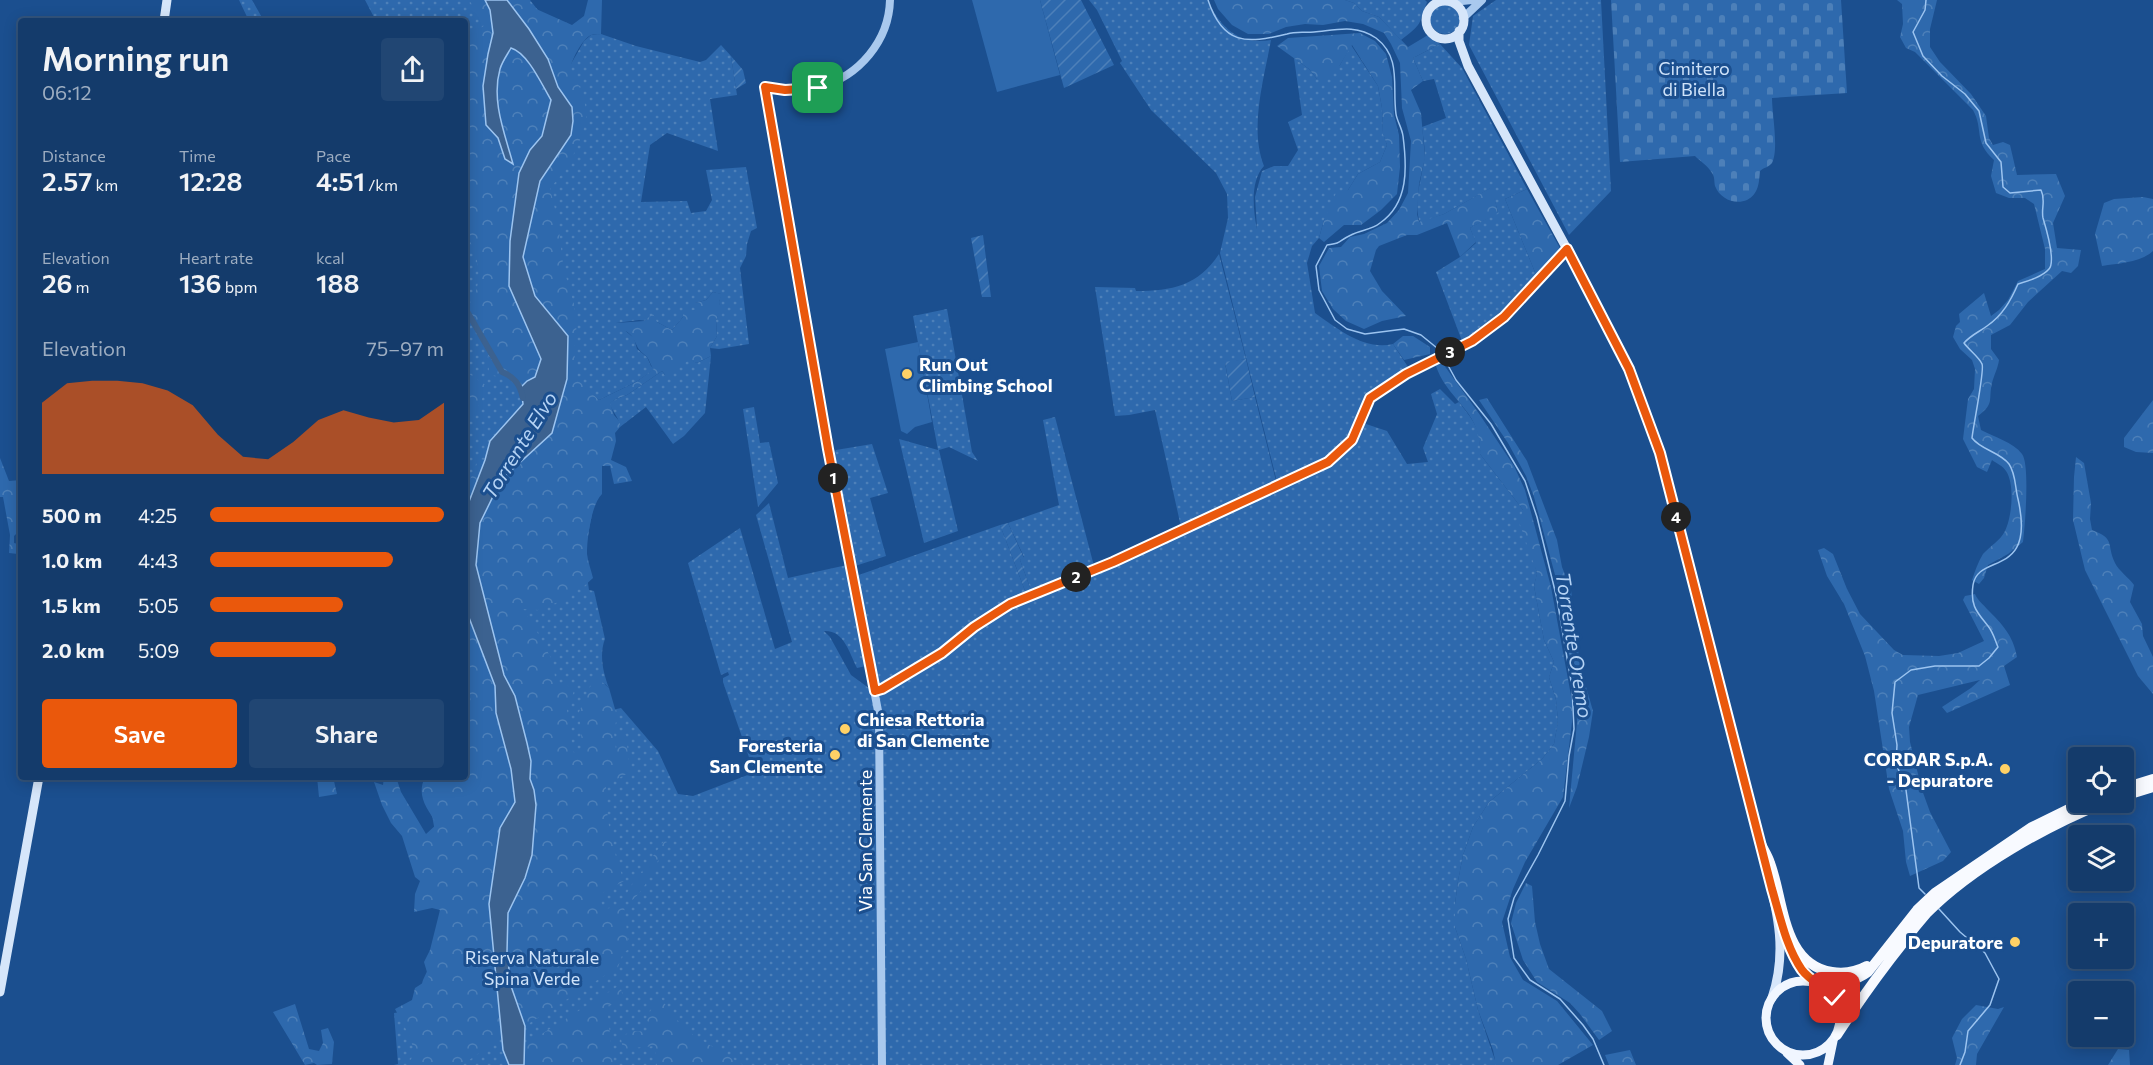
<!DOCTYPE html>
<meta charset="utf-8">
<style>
body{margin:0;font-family:Commissioner,sans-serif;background:#214673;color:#f1f3f6;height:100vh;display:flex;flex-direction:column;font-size:22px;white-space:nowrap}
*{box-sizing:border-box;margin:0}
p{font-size:20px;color:#9dadc1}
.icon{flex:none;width:33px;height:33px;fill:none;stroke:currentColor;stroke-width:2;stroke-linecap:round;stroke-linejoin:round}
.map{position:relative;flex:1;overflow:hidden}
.panel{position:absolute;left:18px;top:18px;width:450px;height:762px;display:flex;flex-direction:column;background:#143b6b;border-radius:6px;box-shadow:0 3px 15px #0003,0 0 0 2px #33557e}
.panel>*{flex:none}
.controls{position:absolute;left:2068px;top:747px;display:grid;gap:12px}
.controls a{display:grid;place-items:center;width:66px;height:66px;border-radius:6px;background:#143b6b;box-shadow:0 3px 15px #0003,0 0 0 2px #33557e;font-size:30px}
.pin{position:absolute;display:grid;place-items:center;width:51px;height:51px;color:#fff;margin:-26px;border-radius:12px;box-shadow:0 3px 9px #0006}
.km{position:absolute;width:30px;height:30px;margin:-15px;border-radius:50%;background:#222;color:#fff;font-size:16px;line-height:30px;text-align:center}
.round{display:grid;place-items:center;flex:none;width:63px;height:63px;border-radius:6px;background:#214673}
.summary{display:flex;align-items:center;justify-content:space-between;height:102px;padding:0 24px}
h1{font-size:33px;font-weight:600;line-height:45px}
.figures{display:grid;grid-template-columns:repeat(3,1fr);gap:9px;height:102px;padding:6px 24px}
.figures div{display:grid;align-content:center}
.figures b{font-size:26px;font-weight:600}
.figures small{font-size:16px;font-weight:400}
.figures p{font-size:16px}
.chart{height:168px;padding:12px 24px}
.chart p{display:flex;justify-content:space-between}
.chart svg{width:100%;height:108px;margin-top:6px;fill:#ea580c;opacity:.7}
.primary-button{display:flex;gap:12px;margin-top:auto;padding:12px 24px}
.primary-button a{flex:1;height:69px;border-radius:6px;background:#ea580c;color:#fff;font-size:24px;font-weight:600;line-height:69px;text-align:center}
.primary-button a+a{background:#214673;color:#f1f3f6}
ul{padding:0 24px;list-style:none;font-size:20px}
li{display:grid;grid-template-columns:96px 72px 1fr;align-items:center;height:45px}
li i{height:15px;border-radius:8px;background:#ea580c}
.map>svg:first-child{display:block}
.grass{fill:url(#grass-dots)}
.forest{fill:url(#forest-crowns)}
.cemetery{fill:url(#cemetery-stones)}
.garden{fill:url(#garden-furrows)}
.pitch{fill:#2e69ad}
.water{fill:#3c6290;stroke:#9cc4f0;stroke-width:1.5}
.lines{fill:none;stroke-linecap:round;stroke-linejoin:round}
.stream{stroke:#9cc4f0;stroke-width:1.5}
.canal{stroke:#3c6290;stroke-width:6}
.tertiary{stroke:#a9c9ee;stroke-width:8}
.secondary{stroke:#d6e6fa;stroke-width:9}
.primary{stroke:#f0f6ff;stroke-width:9}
.trunk{stroke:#f8faff;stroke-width:10}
.route-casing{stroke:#fff;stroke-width:12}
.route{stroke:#ea580c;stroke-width:8}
.poi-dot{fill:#ffd166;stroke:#1b4f8f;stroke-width:2}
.labels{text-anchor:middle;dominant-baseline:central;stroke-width:6;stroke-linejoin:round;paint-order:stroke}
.park-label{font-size:18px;fill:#cfe3fa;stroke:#1b4f8f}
.poi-label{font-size:18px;font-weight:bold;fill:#fff;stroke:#1b4f8f;text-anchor:end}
.street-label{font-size:18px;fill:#fff;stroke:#1b4f8f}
.water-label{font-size:20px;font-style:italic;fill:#b5d3f5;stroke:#1b4f8f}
</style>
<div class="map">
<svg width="2153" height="1065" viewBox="0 0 2153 1065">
<defs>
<pattern id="grass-dots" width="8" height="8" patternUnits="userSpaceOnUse" patternTransform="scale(1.5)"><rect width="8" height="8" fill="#2e69ad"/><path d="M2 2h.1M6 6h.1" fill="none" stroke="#4d80b9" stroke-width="1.8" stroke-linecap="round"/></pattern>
<pattern id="forest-crowns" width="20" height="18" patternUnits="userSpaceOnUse" patternTransform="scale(1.5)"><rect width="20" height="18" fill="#2e69ad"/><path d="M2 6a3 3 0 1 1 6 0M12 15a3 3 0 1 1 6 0" fill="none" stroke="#4d80b9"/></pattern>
<pattern id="cemetery-stones" width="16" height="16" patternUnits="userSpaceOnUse" patternTransform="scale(1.5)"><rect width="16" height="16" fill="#2e69ad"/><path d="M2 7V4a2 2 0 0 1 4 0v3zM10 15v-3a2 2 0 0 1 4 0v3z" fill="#4d80b9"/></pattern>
<pattern id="garden-furrows" width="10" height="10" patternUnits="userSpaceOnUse" patternTransform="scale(1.5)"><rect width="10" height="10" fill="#2e69ad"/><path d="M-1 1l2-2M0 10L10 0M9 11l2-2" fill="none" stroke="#4d80b9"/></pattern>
</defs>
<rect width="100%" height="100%" fill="#1b4f8f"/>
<path class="grass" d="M239,0H252L264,21H249Z
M365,0H530L544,18L571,64L584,41L591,35L601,34L636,46L700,62L706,60L721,45L731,56L737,95L710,99L718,151L667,133L650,145L641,202L687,201L691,213L706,211L712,200L706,170L746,167L757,228L751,231L747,244L746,256L740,268L749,344L719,349L710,348L717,336L716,320L720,309L719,302L721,294L713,292L706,300L695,303V310L683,317L672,330L657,322L639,320L616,323L634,338L637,349L647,357L651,366L655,369L636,382L599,400L583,386L596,456L593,509L584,556L589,590L594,591L605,639C599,654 603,673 609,688L605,684L608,711L621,708L658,751L678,794L693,796L758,771L756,764L752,766L723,682V678L729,675L728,672L721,675L688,563L740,528L775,649L792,642L756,515L769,503L788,578L847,565L866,666L857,668C849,652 844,630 824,631L830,637L851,675L877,694L950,652L966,636L991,617L1116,565L1279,490L1220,253L1228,218L1227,194L1216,173L1151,110L1120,63L1122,61L1097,10L1089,0H1207C1221,27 1238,46 1271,40C1264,79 1249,128 1264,166C1250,181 1253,209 1257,229L1255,197L1262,171L1274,166H1288L1298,150L1288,122L1302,115L1294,58L1309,69L1317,79L1340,65L1351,45L1378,86L1382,108L1383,133L1387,145L1380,162L1358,174L1348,190L1324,220L1319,238L1312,246L1307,263L1315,313C1338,329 1365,351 1393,344L1408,367L1369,395L1360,411L1348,449L1355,442L1363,423L1387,431L1407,464L1428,462L1423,448L1437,414L1431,394L1440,389L1455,404L1459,402C1474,422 1481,428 1480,454L1523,510L1537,574L1534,586L1544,640L1554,662L1549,677L1556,700L1558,721L1554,744L1542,759L1489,802L1473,827L1463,855L1458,881L1455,904V927L1466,959L1478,1010L1495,1060L1512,1065H394L398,1064L394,1013L414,1010L423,980L436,952L442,915L436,837L431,810L465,777V482L468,476L465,427V21H376Z
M1345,0H1425L1427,2C1418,26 1423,23 1401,40L1379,17L1362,11L1354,3Z
M1496,0H1601L1611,191L1569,235L1469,45L1473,16Z
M1430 19a15 15 0 1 1 30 0a15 15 0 1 1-30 0Z
M1440,44L1462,68L1527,189L1505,199L1537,277L1511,304L1462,341L1436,272L1460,257L1476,243L1470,228L1498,212L1491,188L1444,214L1420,223C1413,203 1421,181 1424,161C1426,150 1423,138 1422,127L1446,118L1434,79L1423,81L1413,58Z
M1219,254L1246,359L1225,363L1232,401L1255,397L1276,481L1275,485L1181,527L1155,410L1129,415L1115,416L1095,287L1135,288L1136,291C1172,291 1198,286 1219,254Z
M947,309L972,452L978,461L949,447L939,450L958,531L924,543L899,439L938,450L913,316Z
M711,356L705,413L684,436L673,444L646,407L620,427C620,419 612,411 609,403L616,399L627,395L662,371L665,375L689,359L697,363Z
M754,407L760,443L769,442L778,483L758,507L743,409Z
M1055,417L1094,566L1032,593L1020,560L1024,557L1008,523L1059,505L1043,420Z
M872,444L888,493L870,498L886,556L855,566L834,454L836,450Z
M1000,525L1027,596L949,646L879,685L856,576Z"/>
<path class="forest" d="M469,0H485L490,10L493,33L488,54L483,86L486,125L498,138L505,159L513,163C505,133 491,101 500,69C502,62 507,55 511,48C530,54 541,83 551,100L542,136L530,150L510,241V256L541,359L535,377L527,381L521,387L510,380L489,374L488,353L470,318L465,322V309C486,287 480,256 465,233V39L485,25Z
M507,0H528L534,8L572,25L584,16L588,0H602L601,34C598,35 594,34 591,35C582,39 571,61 570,70C578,80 588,105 586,118C582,142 567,171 550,188L558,222L563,266L574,304L577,336L574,349L576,378L599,400L636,382L654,369C650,365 650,361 647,357C643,353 639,351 637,346C632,335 630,331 617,329L616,323L644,321L653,314L657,322L672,330L683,317V311L695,310V303L706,300L713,292L722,294L719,302L721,309L716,320L717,336L710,348L711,356L697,363L689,360L666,376L662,371L627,395L616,399L610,403L614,415L620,422V427L615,433L616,441L611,460L626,467L632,481L614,484L610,466H602V494C591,505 587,538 587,554C588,562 591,570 593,578L582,588L573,589L571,597L538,610L522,609L534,626L553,662L556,685L564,682L574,691L567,710L573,752L583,754L579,712L595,676L609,688L617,716L614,733L616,750L620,734L626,735L630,772L606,785C606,822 612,846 624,881L599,895L603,909L624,906L629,949L623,953L618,967L525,1026L511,986L507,952L508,913L525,878L532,855L536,805L534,790L530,779L531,761L515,696L504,675L476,565L480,523L501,480L552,433L567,379L568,336L535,296L523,257L540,181L572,107L558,87L548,59L529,29Z
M1214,0H1345L1354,3L1362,11L1379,17L1408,47L1428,35L1440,44L1413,58L1423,81L1411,90L1421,113L1425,158L1419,184L1417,214L1419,222L1444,214L1492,187L1498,213L1470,228L1476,242L1460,257L1447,223L1417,235H1407L1379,246L1376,250L1370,271L1382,291L1406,316L1382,321L1364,329L1346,321L1333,309L1322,291L1319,266L1329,248L1341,247L1350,237L1364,234L1387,223L1399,210L1408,193L1411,141L1402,108L1400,63L1391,44L1384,33L1363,24L1345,21L1323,25L1305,24L1286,27L1269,34H1248L1232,25L1218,9Z
M1897,0H1937L1930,29V47L1940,62L1971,94L1986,116L1989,138L1993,145L2003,142L2010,145L2017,175L2056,174L2065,196L2053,223L2057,248L2081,250L2078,266L2071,273L2062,271L2028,302L2010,325L1991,335V349L1999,360C1998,368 1994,375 1992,383C1988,401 1995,403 1978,416L1981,430C1994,437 2013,442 2022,454C2030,464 2025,527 2023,542L2008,554L1988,565L1984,578L1979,584L1972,580C1975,571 1978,562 1983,554C1990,546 2000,541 2005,531C2012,517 2015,484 2006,471C2003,466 1996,463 1992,460L1987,472L1977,467L1963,439L1968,399L1974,389L1975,369L1972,360L1960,349L1953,337L1956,326L1960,322L1959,314L1984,293L1991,316L1999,310L2008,300L2018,281L2045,269V249L2034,204L2025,198H2009L1996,193L1991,176L1994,160C1973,141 1984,130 1973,110L1915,52L1906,48L1900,37L1903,24L1902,4Z
M1360,33L1375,41L1386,54L1392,77L1394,115L1399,135L1400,167L1397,194L1381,210L1361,225H1344L1324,242L1319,238L1324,220L1336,193L1348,190L1358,174L1380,162L1387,145L1383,134L1382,108L1378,86L1352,45L1340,65L1329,78L1317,79L1309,69L1277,46L1288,38Z
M1527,189L1561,250L1537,277L1505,199Z
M2143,197L2153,199V251C2140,263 2119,263 2102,266L2095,234L2104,203L2114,199Z
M1403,336H1413L1430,347V354L1404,360L1393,344Z
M1441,361L1480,415L1514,466L1525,490L1551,587L1572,701V722L1563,797L1525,862L1513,889L1502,922L1510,957L1523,980L1557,1001L1593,1045L1558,1065H1496L1493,1050L1478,1010L1466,959L1455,927V904L1458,881L1463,855L1473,827L1489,802L1542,759L1554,744L1558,721L1556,700L1549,677L1554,662L1544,640L1534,586L1537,573L1519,522L1523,510L1480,454C1482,409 1446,401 1435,363Z
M465,371L487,386L480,404L465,423Z
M1487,398L1527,461L1557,540L1562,567L1571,590L1580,666L1593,711L1589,737L1577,787L1569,808L1577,722L1575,691L1563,618L1561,597L1534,497L1526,476L1508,443L1479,400Z
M2153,400V453L2136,452L2124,447V438Z
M2076,457L2084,463L2091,503L2090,519L2092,530C2116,539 2106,544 2115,563C2119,571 2128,577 2134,585L2130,602L2142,624L2143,636L2153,657V694L2138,676L2085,570L2073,520L2074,477Z
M0,458L9,481L21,480V492L17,493L21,509L20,530L14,536V543L18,544V554L9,553L10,535L3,497H0Z
M479,459L485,460L465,512V491Z
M1824,548L1833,554L1847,589L1860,614L1894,650L1903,655L1939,656L1958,653L1984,641L1963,600L1965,596L1975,594C1978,601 1983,604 1987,609C2002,624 2013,635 2017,657L2004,666L2010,685L1947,713L1942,707L1971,688L1980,680L1918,695L1909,727L1910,742L1922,790L1930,812L1951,852L1943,861L1910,876L1906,862L1903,831L1889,789L1874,691L1865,656L1844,604L1827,576L1818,550Z
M465,607L495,686L496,713L511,769L515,802L500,828L492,943L502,1037L462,1065H407L415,1053L409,1035L395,1009L412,1000L415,988L429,979L424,962L430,950L440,910L432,908L414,912L415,894L420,881L415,877L402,836L391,823L382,805L374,782L383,785L384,777H396L401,792L426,834L437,824C427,808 416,796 425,777H465V688L467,696L471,703L465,662Z
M317,777H333L337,794L319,797Z
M664,841L667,842C660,856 642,899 628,902L627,893L631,886Z
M1526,883L1532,886L1535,922L1540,944L1549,969L1602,1011L1612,1031L1599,1040L1580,1014L1570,1003L1537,982L1523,960L1511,923L1516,903Z
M620,985L624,1001L607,1006L613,1065H524V1045Z
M659,995L673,1016L693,1035L743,1065H657L655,1046L623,1049L621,1039L630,1031L654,1032L646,1019Z
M295,1004L309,1049L319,1051L323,1043L321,1030L328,1028L334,1042L332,1064L317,1065L314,1063L305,1065L273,1012Z
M1976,1005L1998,1009L2004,1007L1977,1054L1976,1065H1955L1957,1058L1952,1038L1962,1019Z
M2118,1049L2129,1050L2130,1065H2108Z
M1630,1050L1636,1065H1609L1605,1055Z"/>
<path class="cemetery" d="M1611,0H1841L1847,93L1772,98C1772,114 1779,149 1772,163C1768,168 1764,167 1760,171C1759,182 1759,194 1747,200C1735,205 1720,199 1715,186C1714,182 1715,177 1712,173C1708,166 1700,161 1695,156L1620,162Z"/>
<path class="garden" d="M1040,0H1081L1114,65L1064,88Z
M731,56L743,70L746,83L736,89Z
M983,235L991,297H982L971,238Z
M1246,359L1255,397L1232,401L1225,362Z
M1008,523L1024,558L1020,560L1032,593L1027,596L1000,525Z
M877,779V811L861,812L860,781Z"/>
<path class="pitch" d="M972,0H1040L1060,75L997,92Z
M918,342L932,422L915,427L907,434L901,431L885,349Z"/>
<path class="water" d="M485,0H507L529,29L548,59L558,87L572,107L573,121L571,135L540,181L523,257L535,296L568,336L567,379L552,433L501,480L480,523L476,565L504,675L515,696L527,743L531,761L530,779L534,790L536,805L532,855L525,878L508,913L507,952L511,986L525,1026L524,1065H509L503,1050L489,904L500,828L515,802L511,769L496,713L495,686L465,607V512L485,460L490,441L523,404L521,387L527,381L535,377L541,359L509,286L510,241L519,173L530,150L542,136L551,100C542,85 528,53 511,48C507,55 502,62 500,69C491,101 505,134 513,164L505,159L498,138L486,125L483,86L488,54L493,33L490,10Z"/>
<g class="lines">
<path class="stream" d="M1208,0C1223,45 1246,44 1287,34C1296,31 1305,33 1314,32C1336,30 1356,24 1376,38C1402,58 1392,86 1396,114C1397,121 1402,128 1403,136C1407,167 1409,203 1380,223C1372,230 1360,230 1351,235C1338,241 1343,243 1327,245L1316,266L1319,290L1335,320L1347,329L1365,334L1404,329L1421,335L1437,348L1441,354
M1444,358L1456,380L1491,424L1525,481L1537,517L1557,599L1572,687L1574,729L1569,756L1565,801L1538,855L1514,898L1508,919L1514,958L1530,980L1560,999L1583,1025L1593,1039L1604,1065
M1925,894L1919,888L1906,790L1896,763L1897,745L1892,713L1895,682L1911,670L1935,666H1979L1989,658L1998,647C1995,640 1993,632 1988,626C1977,612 1970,606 1973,585C1978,552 2036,579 2018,499C2015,488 2016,474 2009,464C2000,452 1981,450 1972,438C1973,427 1985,369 1982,364C1979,357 1969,350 1964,343C1971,335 1979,332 1987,326C2003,315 2011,300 2018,284C2028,281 2042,277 2049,269C2056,261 2046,228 2043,218C2041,208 2046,200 2041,190L2010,193L2003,187L2001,162L1986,143L1979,111L1965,94L1942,76L1923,56L1913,32L1925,10L1926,0
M1939,909L1960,932L1985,953L1999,979L1990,1005L1968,1031L1965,1052L1960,1065"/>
<path class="canal" d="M468,313L502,372C515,377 520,385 523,398"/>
<path class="tertiary" d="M1452,2L1472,0
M1463,18L1482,0
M875,691L882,689L942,653L974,627L1010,604L1113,562L1328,462L1352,440L1370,398L1406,374L1472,341L1504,317L1567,249
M882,1065L879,716L819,401L765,87C782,90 803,92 820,87C859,76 889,41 890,0"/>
<path class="secondary" d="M1426 20a19 19 0 1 1 38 0a19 19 0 1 1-38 0Z
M164,21L167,0
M1459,31V41L1468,66L1567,249L1629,369L1660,453L1762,849
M1766,865C1777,911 1788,951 1772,998
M1786,935C1792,953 1800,967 1813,981
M0,992L39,777"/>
<path class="primary" d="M1766 1018a37 37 0 1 1 74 0a37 37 0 1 1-74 0Z
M1787,1053L1800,1065
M1828,1065L1833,1041"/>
<path class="trunk" d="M2124,788L2153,779
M2124,796L2153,787
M1760,842C1763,849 1768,856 1770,863C1784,900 1782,964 1832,972C1845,974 1856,972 1867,966
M1821,984C1839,983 1853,983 1868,972L1917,910L1935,893L2032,827L2083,802
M1837,1035C1858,1003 1880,972 1904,942C1911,932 1919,922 1927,913C1973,867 2046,826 2106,802"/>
</g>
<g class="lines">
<defs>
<path id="route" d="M818,88L785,90L765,87L828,449L875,691L882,689L942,653L974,627L1010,604L1113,562L1328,462L1352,440L1370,398L1406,374L1472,341L1504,317L1567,249L1629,369L1660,453L1772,889C1780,916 1786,947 1802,970C1811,982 1825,986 1835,998"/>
</defs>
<use href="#route" class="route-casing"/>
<use href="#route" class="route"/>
</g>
<g class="poi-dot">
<circle cx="907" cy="374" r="6"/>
<circle cx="845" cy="729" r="6"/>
<circle cx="835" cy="755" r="6"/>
<circle cx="2005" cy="769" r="6"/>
<circle cx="2015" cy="942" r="6"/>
</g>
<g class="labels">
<g class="park-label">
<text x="1694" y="68">Cimitero<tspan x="1694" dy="21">di Biella</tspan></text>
<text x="532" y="957">Riserva Naturale<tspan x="532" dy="21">Spina Verde</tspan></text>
</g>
<g class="poi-label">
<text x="919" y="364" text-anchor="start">Run Out<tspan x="919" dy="21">Climbing School</tspan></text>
<text x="857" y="719" text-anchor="start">Chiesa Rettoria<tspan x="857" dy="21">di San Clemente</tspan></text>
<text x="823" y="745">Foresteria<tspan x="823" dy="21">San Clemente</tspan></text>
<text x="1993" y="759">CORDAR S.p.A.<tspan x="1993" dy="21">- Depuratore</tspan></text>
<text x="2003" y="942">Depuratore</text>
</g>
<g class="street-label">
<text transform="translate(865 841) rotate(-90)">Via San Clemente</text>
</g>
<g class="water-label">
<text transform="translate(519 445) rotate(-58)">Torrente Elvo</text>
<text transform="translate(1575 645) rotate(81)">Torrente Oremo</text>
</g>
</g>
</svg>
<div class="controls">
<a><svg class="icon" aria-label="locate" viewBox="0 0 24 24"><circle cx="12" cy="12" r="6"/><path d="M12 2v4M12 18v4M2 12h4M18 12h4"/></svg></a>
<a><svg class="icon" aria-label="layers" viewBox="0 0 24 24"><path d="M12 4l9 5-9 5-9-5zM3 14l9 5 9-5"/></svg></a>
<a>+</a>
<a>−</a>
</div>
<div class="pin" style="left:818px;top:88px;background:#1e9e55"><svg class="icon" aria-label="arrive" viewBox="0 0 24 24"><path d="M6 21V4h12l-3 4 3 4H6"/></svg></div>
<div class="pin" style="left:1835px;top:998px;background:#d93025"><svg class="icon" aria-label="check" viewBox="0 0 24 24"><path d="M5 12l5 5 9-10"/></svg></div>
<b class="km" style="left:833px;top:478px">1</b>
<b class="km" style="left:1076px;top:577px">2</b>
<b class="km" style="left:1450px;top:352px">3</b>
<b class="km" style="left:1676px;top:517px">4</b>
<section class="panel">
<div class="summary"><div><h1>Morning run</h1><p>06:12</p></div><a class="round"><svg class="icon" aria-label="share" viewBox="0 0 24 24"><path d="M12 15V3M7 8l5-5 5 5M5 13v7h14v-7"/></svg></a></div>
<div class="figures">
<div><p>Distance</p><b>2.57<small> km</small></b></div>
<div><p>Time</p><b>12:28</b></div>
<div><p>Pace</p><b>4:51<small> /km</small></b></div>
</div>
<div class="figures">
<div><p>Elevation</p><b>26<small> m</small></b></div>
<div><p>Heart rate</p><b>136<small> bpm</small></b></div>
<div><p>kcal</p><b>188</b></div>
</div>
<div class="chart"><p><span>Elevation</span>75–97 m</p>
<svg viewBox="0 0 160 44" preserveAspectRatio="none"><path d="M0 44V15L10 7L20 6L30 6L40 7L50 10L60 16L70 28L80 37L90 38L100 31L110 22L120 18L130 21L140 23L150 22L160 15V44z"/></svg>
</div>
<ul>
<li><b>500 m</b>4:25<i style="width:100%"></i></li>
<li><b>1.0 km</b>4:43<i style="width:78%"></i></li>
<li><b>1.5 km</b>5:05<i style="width:57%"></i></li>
<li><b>2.0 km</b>5:09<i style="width:54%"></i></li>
</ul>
<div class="primary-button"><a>Save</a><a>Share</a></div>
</section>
</div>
